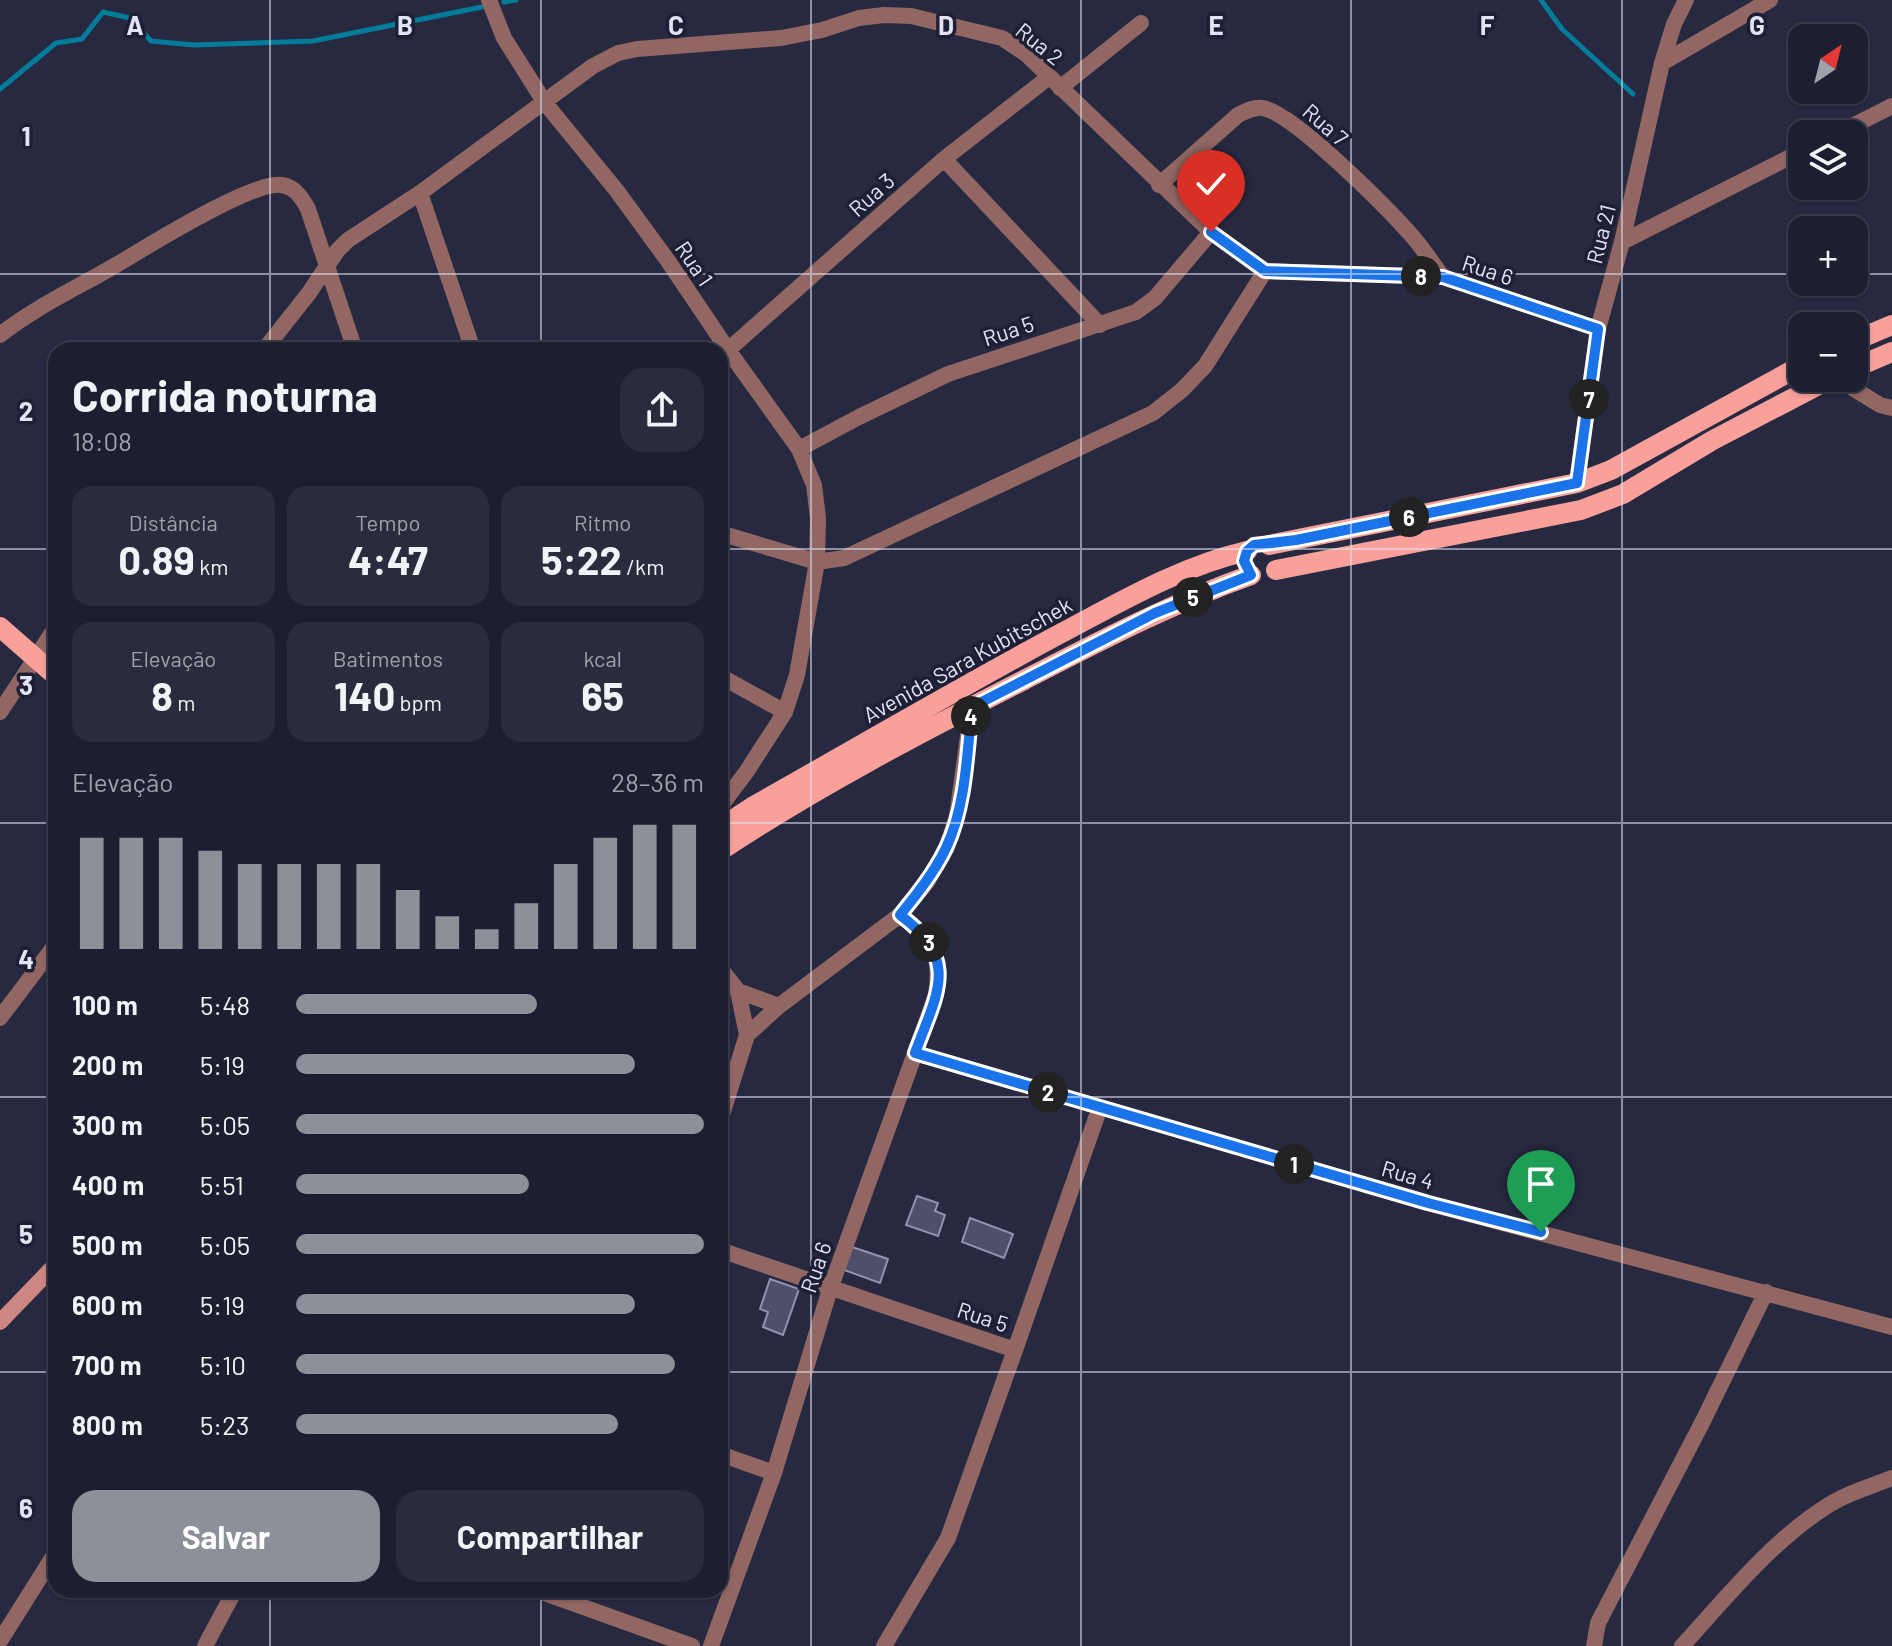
<!DOCTYPE html>
<html lang="pt">
<meta charset="utf-8">
<style>
body{margin:0;font-family:Barlow,sans-serif;background:#292c3c;color:#f1f3f6;height:100vh;display:flex;flex-direction:column;font-size:30px;white-space:nowrap}
*{box-sizing:border-box;margin:0}
p{font-size:26px;color:#a0a2ab}
.icon{flex:none;width:44px;height:44px;fill:none;stroke:currentColor;stroke-width:2;stroke-linecap:round;stroke-linejoin:round}
.map{position:relative;flex:1;overflow:hidden}
.details{position:absolute;left:48px;top:342px;width:680px;height:1256px;display:flex;flex-direction:column;background:#1c1f30;border-radius:24px;box-shadow:0 2px 6px #0004,0 0 0 2px #3a3d4c}
.details>*{flex:none}
.needle{width:52px;rotate:35deg}
.buttons{position:absolute;left:1788px;top:24px;display:grid;gap:16px}
.buttons a{display:grid;place-items:center;width:80px;height:80px;border-radius:16px;background:#1c1f30;box-shadow:0 2px 6px #0004,0 0 0 2px #3a3d4c;font-size:40px}
.pin{position:absolute;display:grid;place-items:center;width:68px;height:68px;color:#fff;margin:-82px -34px;border-radius:50% 50% 50% 0;rotate:-45deg;box-shadow:0 0 8px #0007}
.pin .icon{rotate:45deg}
.km{position:absolute;width:40px;height:40px;margin:-20px;border-radius:50%;background:#222;color:#fff;font-size:22px;line-height:40px;text-align:center}
.round{display:grid;place-items:center;flex:none;width:84px;height:84px;border-radius:24px;background:#292c3c}
.summary{display:flex;align-items:center;justify-content:space-between;height:136px;padding:0 24px}
h1{font-size:44px;font-weight:700;line-height:60px}
.figures{display:grid;grid-template-columns:repeat(3,1fr);gap:12px;height:136px;padding:8px 24px}
.figures div{display:grid;align-content:center;border-radius:20px;background:#292c3c;text-align:center}
.figures b{font-size:40px;font-weight:700}
.figures small{font-size:22px;font-weight:400}
.figures p{font-size:22px}
.chart{height:224px;padding:16px 24px}
.chart p{display:flex;justify-content:space-between}
.chart svg{width:100%;height:144px;margin-top:8px;stroke:#8c9099;stroke-width:6}
.cta{display:flex;gap:16px;margin-top:auto;padding:16px 24px}
.cta a{flex:1;height:92px;border-radius:24px;background:#8c9099;color:#fff;font-size:32px;font-weight:700;line-height:92px;text-align:center}
.cta a+a{background:#292c3c;color:#f1f3f6}
ul{padding:0 24px;list-style:none;font-size:26px}
li{display:grid;grid-template-columns:128px 96px 1fr;align-items:center;height:60px}
li i{height:20px;border-radius:10px;background:#8c9099}
.map>svg:first-child{display:block}
.lines{fill:none;stroke-linecap:round;stroke-linejoin:round}
.stream{stroke:#037c9b;stroke-width:5}
.building{fill:#4e4f68;stroke:#9292af;stroke-width:2}
.street{stroke:#926763;stroke-width:16}
.secondary{stroke:#cc8782;stroke-width:16}
.primary{stroke:#f9a09a;stroke-width:20}
.route-casing{stroke:#fff;stroke-width:16}
.route{stroke:#1a73e8;stroke-width:10}
.grid{fill:none;stroke:#e2e4f4;stroke-width:2;stroke-opacity:0.55}
.labels{text-anchor:middle;dominant-baseline:central;stroke-width:7;stroke-linejoin:round;paint-order:stroke}
.street-label{font-size:22px;fill:#e2e4f4;stroke:#1d1f35}
.grid-label{font-size:26px;text-anchor:middle;font-weight:bold;fill:#e2e4f4;stroke:#1d1f35;stroke-width:7;stroke-linejoin:round;paint-order:stroke}
</style>
<div class="map">
<svg width="1892" height="1646" viewBox="0 0 1892 1646">
<rect width="100%" height="100%" fill="#262940"/>
<g class="lines">
<path class="stream" d="M1541,0L1562,29L1633,94
M504,2L516,0
M0,89L56,43L82,39L103,12L130,18L151,41L194,45L313,41L482,7"/>
</g>
<path class="building" d="M917,1196L938,1203L935,1211L945,1215L938,1236L906,1225Z
M970,1218L1013,1234L1004,1258L962,1242Z
M852,1247L888,1259L880,1283L844,1270Z
M770,1279L799,1289L783,1335L763,1327L768,1312L760,1309Z"/>
<g class="lines">
<path class="street" d="M489,0L504,38L545,103L617,191L668,261L728,350L799,449L814,485L818,518L817,562L797,675L785,712L747,771L720,807
M1662,63L1770,0
M1060,88L1141,23
M1837,134L1892,106
M944,159L1100,325
M1159,185L1238,115C1246,111 1253,107 1262,108C1292,111 1390,211 1413,237C1424,250 1433,264 1443,277
M420,193L473,350
M1622,242L1802,151
M1265,271L1443,277L1598,329
M0,335C35,307 77,288 116,265C145,248 253,180 282,185C295,187 302,198 308,209L355,350
M264,350L309,293L337,251L348,240L420,193L593,66L618,53L637,49L781,38L822,30L859,18L884,15L911,16L1002,38L1026,54L1211,232L1265,271
M728,350L944,159L1049,77
M1836,378L1880,405L1892,408
M799,449L859,417L948,374L1136,312L1155,298L1211,232
M1577,483L1598,329L1622,242L1662,63L1674,24L1686,0
M720,533L817,562L844,558L1153,413L1182,390L1205,366L1265,271
M720,676L785,712
M0,712L56,627
M720,968L738,991L747,1035
M738,991L779,1006
M0,1018L56,944
M915,1053L1428,1203L1892,1327
M720,1121L747,1035L779,1006L900,915L927,882L947,847L957,816L972,707
M720,1250L1015,1350L948,1538L884,1646
M1015,1350L1100,1107
M720,1454L774,1473
M536,1590L692,1646
M0,1641L56,1552
M205,1646L235,1590
M711,1646L774,1473L830,1289L936,995C942,953 933,940 900,915
M1594,1646L1598,1623L1703,1421L1766,1292
M1682,1646C1726,1598 1769,1544 1824,1508C1844,1494 1870,1487 1892,1478"/>
<path class="secondary" d="M0,1322L56,1264"/>
<path class="primary" d="M1854,341L1892,325
M1854,368L1892,352
M1269,545L1577,483L1611,470L1802,365
M1276,570L1581,510L1623,494L1713,440L1832,378
M0,627L56,676
M720,828L752,807C853,750 952,692 1054,637C1117,604 1178,567 1247,551
M720,851C816,787 920,733 1024,680C1098,642 1172,603 1251,575"/>
</g>
<g class="lines">
<defs>
<path id="route" d="M1211,232L1265,271L1443,277L1598,329L1577,483L1296,540L1254,545L1247,551L1244,561L1251,575L1155,613L972,707C967,753 966,806 946,848C934,873 917,894 900,915C961,960 937,993 915,1053L1428,1203L1541,1232"/>
</defs>
<use href="#route" class="route-casing"/>
<use href="#route" class="route"/>
</g>
<path class="grid" d="M270,0V350M541,0V350M811,0V1646M1081,0V1646M1351,0V1646M1622,0V1646M0,274H1802M1854,274H1892M0,549H56M720,549H1892M0,823H56M720,823H1892M0,1097H56M720,1097H1892M0,1372H56M720,1372H1892M270,1590V1646M541,1590V1646"/>
<g class="labels">
<g class="street-label">
<text transform="translate(1040 43) rotate(39)">Rua 2</text>
<text transform="translate(1326 124) rotate(41)">Rua 7</text>
<text transform="translate(871 194) rotate(-42)">Rua 3</text>
<text transform="translate(1600 234) rotate(-76)">Rua 21</text>
<text transform="translate(695 263) rotate(56)">Rua 1</text>
<text transform="translate(1488 269) rotate(18)">Rua 6</text>
<text transform="translate(1008 330) rotate(-18)">Rua 5</text>
<text transform="translate(967 659) rotate(-29)">Avenida Sara Kubitschek</text>
<text transform="translate(1408 1174) rotate(16)">Rua 4</text>
<text transform="translate(815 1267) rotate(-71)">Rua 6</text>
<text transform="translate(983 1316) rotate(18)">Rua 5</text>
</g>
</g>
<g class="grid-label">
<text x="135" y="35">A</text>
<text x="405" y="35">B</text>
<text x="676" y="35">C</text>
<text x="946" y="35">D</text>
<text x="1216" y="35">E</text>
<text x="1487" y="35">F</text>
<text x="1757" y="35">G</text>
<text x="26" y="146">1</text>
<text x="26" y="421">2</text>
<text x="26" y="695">3</text>
<text x="26" y="969">4</text>
<text x="26" y="1244">5</text>
<text x="26" y="1518">6</text>
</g>
</svg>
<div class="buttons">
<a><svg class="needle" viewBox="-14 -14 28 28"><path d="M0-13l5 13h-10z" fill="#e53935"/><path d="M0 13l5-13h-10z" fill="#a0a2ab"/></svg></a>
<a><svg class="icon" aria-label="layers" viewBox="0 0 24 24"><path d="M12 4l9 5-9 5-9-5zM3 14l9 5 9-5"/></svg></a>
<a>+</a>
<a>−</a>
</div>
<div class="pin" style="left:1541px;top:1232px;background:#1e9e55"><svg class="icon" aria-label="arrive" viewBox="0 0 24 24"><path d="M6 21V4h12l-3 4 3 4H6"/></svg></div>
<div class="pin" style="left:1211px;top:232px;background:#d93025"><svg class="icon" aria-label="check" viewBox="0 0 24 24"><path d="M5 12l5 5 9-10"/></svg></div>
<b class="km" style="left:1294px;top:1164px">1</b>
<b class="km" style="left:1048px;top:1092px">2</b>
<b class="km" style="left:929px;top:942px">3</b>
<b class="km" style="left:971px;top:716px">4</b>
<b class="km" style="left:1193px;top:597px">5</b>
<b class="km" style="left:1409px;top:517px">6</b>
<b class="km" style="left:1589px;top:399px">7</b>
<b class="km" style="left:1421px;top:276px">8</b>
<section class="details">
<div class="summary"><div><h1>Corrida noturna</h1><p>18:08</p></div><a class="round"><svg class="icon" aria-label="share" viewBox="0 0 24 24"><path d="M12 15V3M7 8l5-5 5 5M5 13v7h14v-7"/></svg></a></div>
<div class="figures">
<div><p>Distância</p><b>0.89<small> km</small></b></div>
<div><p>Tempo</p><b>4:47</b></div>
<div><p>Ritmo</p><b>5:22<small> /km</small></b></div>
</div>
<div class="figures">
<div><p>Elevação</p><b>8<small> m</small></b></div>
<div><p>Batimentos</p><b>140<small> bpm</small></b></div>
<div><p>kcal</p><b>65</b></div>
</div>
<div class="chart"><p><span>Elevação</span>28–36 m</p>
<svg viewBox="0 0 160 44" preserveAspectRatio="none"><path d="M5 44V10M15 44V10M25 44V10M35 44V14M45 44V18M55 44V18M65 44V18M75 44V18M85 44V26M95 44V34M105 44V38M115 44V30M125 44V18M135 44V10M145 44V6M155 44V6"/></svg>
</div>
<ul>
<li><b>100 m</b>5:48<i style="width:59%"></i></li>
<li><b>200 m</b>5:19<i style="width:83%"></i></li>
<li><b>300 m</b>5:05<i style="width:100%"></i></li>
<li><b>400 m</b>5:51<i style="width:57%"></i></li>
<li><b>500 m</b>5:05<i style="width:100%"></i></li>
<li><b>600 m</b>5:19<i style="width:83%"></i></li>
<li><b>700 m</b>5:10<i style="width:93%"></i></li>
<li><b>800 m</b>5:23<i style="width:79%"></i></li>
</ul>
<div class="cta"><a>Salvar</a><a>Compartilhar</a></div>
</section>
</div>
